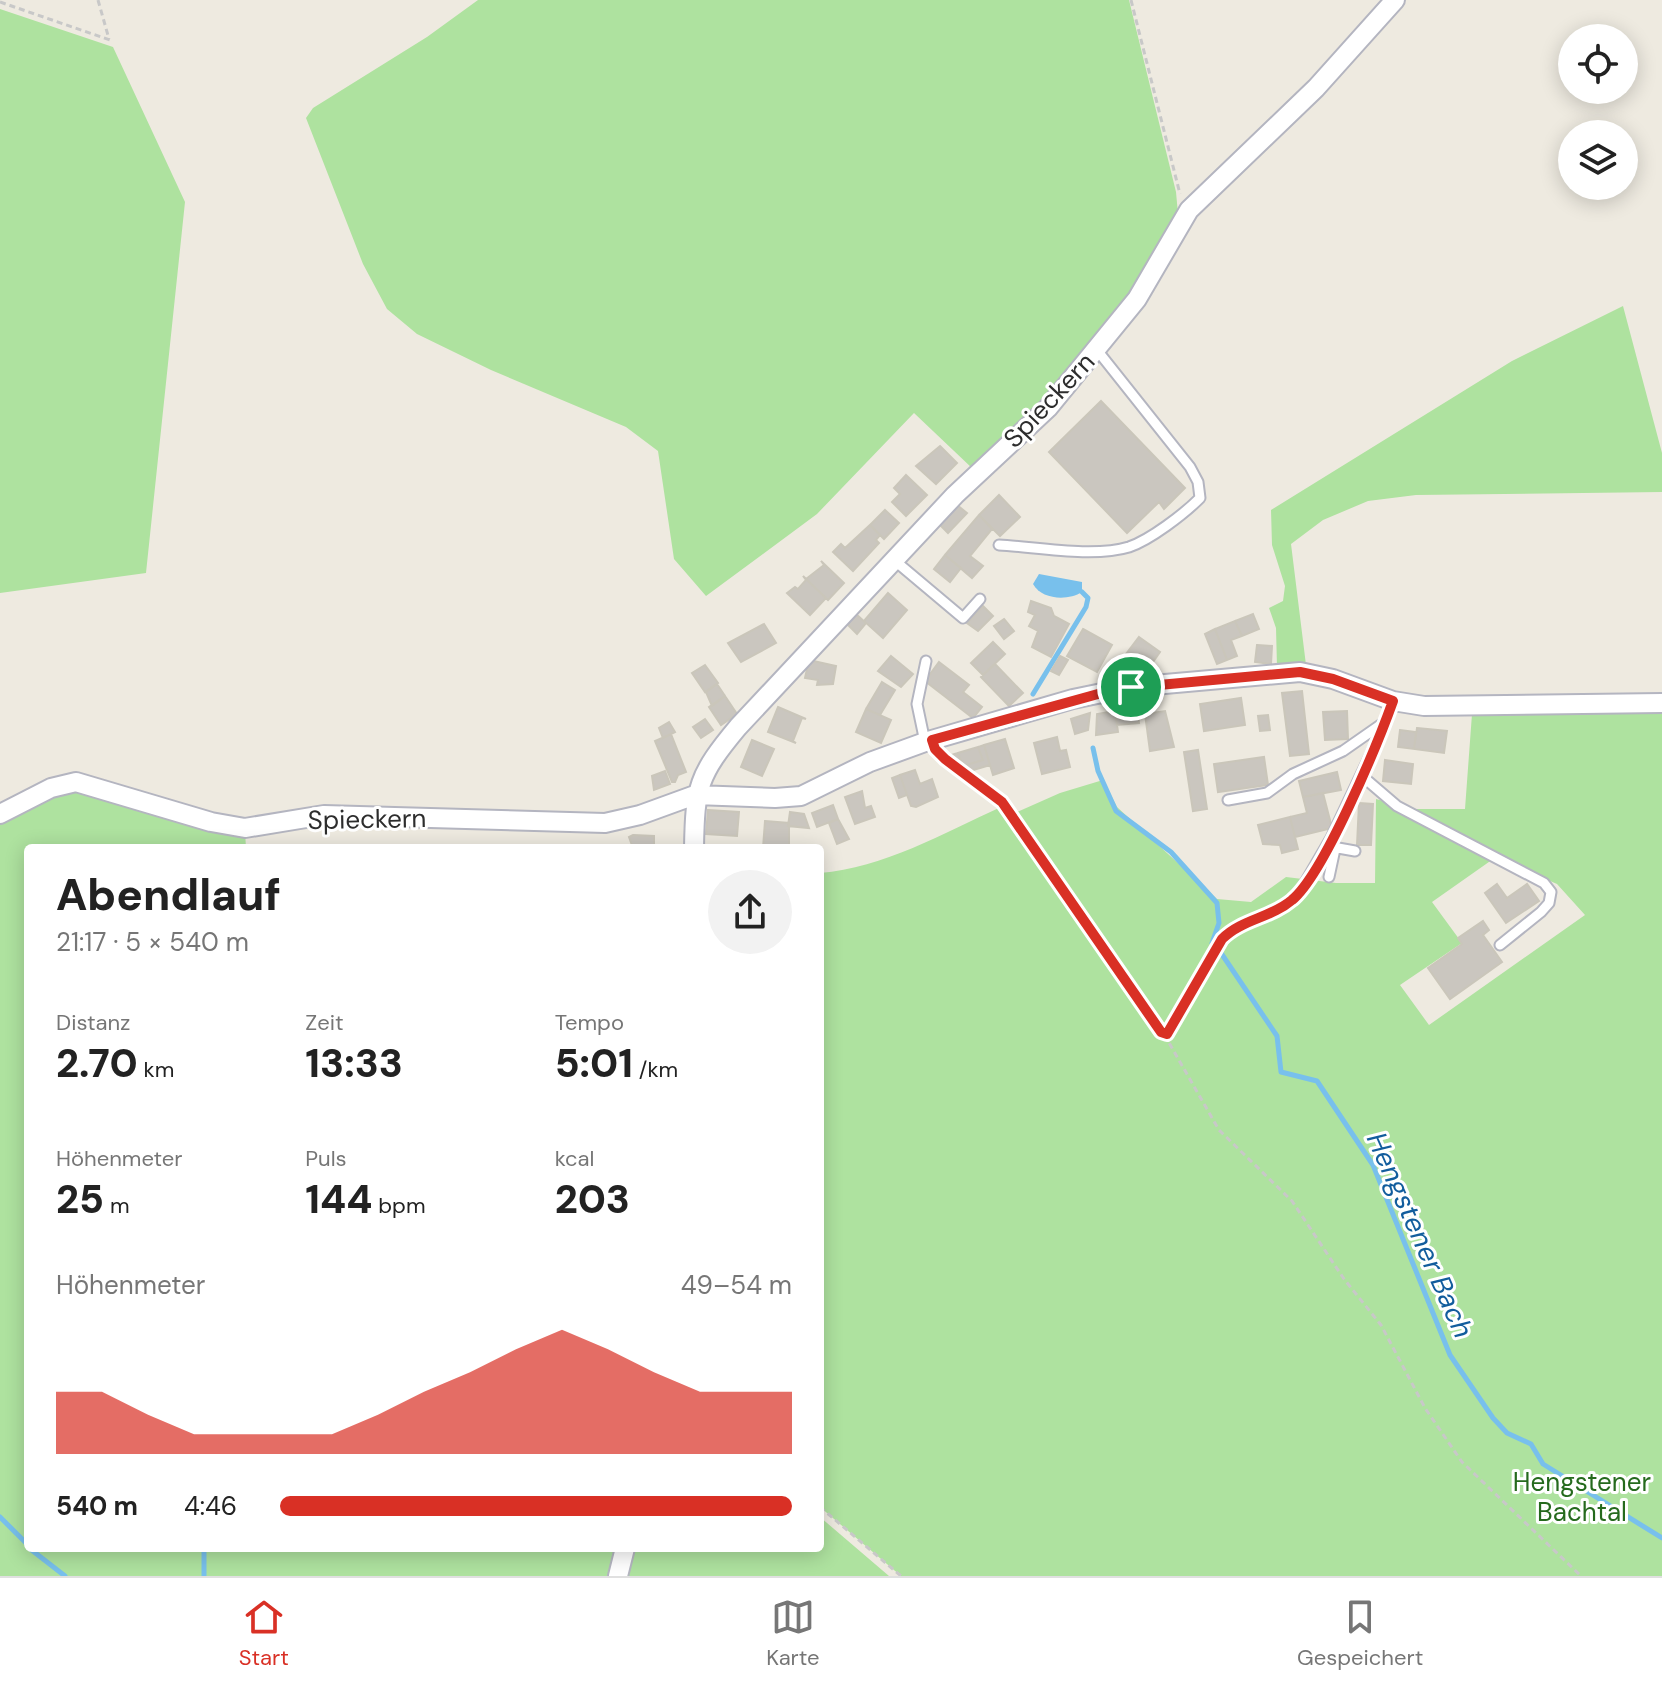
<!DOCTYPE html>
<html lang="de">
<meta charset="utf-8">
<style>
body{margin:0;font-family:"DM Sans",sans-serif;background:#f2f2f2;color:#222;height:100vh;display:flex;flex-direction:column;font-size:30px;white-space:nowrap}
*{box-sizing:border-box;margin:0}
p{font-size:26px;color:#767676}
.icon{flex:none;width:44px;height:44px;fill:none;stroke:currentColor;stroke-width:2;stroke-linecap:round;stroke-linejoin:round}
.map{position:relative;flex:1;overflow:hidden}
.sheet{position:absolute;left:24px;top:844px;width:800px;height:708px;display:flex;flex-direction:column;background:#fff;border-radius:8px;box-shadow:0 4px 20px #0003}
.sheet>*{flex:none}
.buttons{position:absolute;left:1558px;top:24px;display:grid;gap:16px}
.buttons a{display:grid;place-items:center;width:80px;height:80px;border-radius:50%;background:#fff;box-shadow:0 4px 20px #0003;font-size:40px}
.pin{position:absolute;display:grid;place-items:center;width:68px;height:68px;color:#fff;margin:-34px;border:4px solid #fff;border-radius:50%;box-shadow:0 2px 8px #0007}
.round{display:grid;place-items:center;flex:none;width:84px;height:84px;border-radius:42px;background:#f2f2f2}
.head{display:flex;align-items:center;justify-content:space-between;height:136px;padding:0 32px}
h1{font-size:44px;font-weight:800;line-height:60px}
.stats{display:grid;grid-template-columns:repeat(3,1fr);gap:12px;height:136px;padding:8px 32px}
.stats div{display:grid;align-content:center}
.stats b{font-size:40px;font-weight:800}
.stats small{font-size:22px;font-weight:400}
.stats p{font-size:22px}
.chart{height:224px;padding:16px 32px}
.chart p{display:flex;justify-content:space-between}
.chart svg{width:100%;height:144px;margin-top:8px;fill:#d93025;opacity:.7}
ul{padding:0 32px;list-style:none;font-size:26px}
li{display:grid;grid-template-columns:128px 96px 1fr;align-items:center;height:60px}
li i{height:20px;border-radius:10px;background:#d93025}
.dock{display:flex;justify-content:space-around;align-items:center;height:112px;border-top:2px solid #e0e0e0;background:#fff;font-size:22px;color:#767676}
.dock a{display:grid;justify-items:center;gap:4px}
.dock .selected{color:#d93025}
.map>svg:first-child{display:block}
.green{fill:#aee29f;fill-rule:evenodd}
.water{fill:#78c0ec}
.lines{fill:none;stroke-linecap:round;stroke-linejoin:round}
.stream{stroke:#78c0ec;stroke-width:5}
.building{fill:#cac6bf;stroke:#cac6ba;stroke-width:2}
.lane-casing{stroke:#b4b5c0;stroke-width:13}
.street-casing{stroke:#b4b5c0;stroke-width:22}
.path{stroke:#c8c8c8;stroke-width:3;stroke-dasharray:6 4;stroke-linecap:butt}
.lane{stroke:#fff;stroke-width:9}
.street{stroke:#fff;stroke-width:18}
.route-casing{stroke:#fff;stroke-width:16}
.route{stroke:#d93025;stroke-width:10}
.labels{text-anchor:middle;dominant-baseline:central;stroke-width:6;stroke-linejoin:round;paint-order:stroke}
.street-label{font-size:26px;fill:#2d2d2d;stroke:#fff}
.park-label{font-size:26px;fill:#256a1d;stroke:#fff}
.water-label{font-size:28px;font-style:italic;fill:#125d9d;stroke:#fff}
</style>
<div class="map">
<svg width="1662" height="1576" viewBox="0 0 1662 1576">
<rect width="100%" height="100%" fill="#eeeae0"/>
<path class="green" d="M478,0H1129L1176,192L1178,214L1149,271L1047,397L973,469L914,413L817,514L706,596L674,559L658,451L626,427L491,370L417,334L387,309L363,264L306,118L313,108L427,37Z
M0,9L113,47L185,202L146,573L0,593Z
M1623,306L1662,453V492L1416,495L1368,501L1323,520L1291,544L1306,665L1277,667L1276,628L1269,608L1283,601L1285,586L1272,545L1271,510L1512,361Z
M1662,703V1576H901L820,1507V873C883,868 944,833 1001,807L1008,816L1060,793L1103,780L1117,807L1217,899L1251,902L1286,877L1336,883H1375L1376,799L1414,809H1465L1472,714ZM1496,857L1557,884L1585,915L1429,1025L1400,985L1462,943L1432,902Z
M83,788L245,831L246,848H28V1548H820V1517L889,1576H0V821L47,797Z"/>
<path class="water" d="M1039,574L1082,582V592C1068,601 1042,600 1033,584Z"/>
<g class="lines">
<path class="stream" d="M1033,694L1086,607L1088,598L1082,592
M1093,748L1098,771L1116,811L1171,852L1217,903L1219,923L1212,943
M1219,950L1277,1036L1281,1072L1317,1081L1373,1165L1450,1355L1493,1418L1507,1433L1531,1444L1543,1464L1662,1538
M0,1517L28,1545
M29,1548L65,1576
M204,1576V1548"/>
</g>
<path class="building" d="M1101,401L1185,488L1164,509L1159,502L1127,533L1049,452Z
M940,446L957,463L936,484L916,466Z
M906,475L927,495L906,516L892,502L900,494L894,488Z
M999,495L1020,517L1000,536L979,515Z
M957,505L967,513L948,533L939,524Z
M885,510L899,523L884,539L870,525Z
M979,515L992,529L970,556L983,566L972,578L945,555Z
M870,525L880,535L876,540L879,543L853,571L833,552L841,544L845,548Z
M945,555L961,568L950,582L934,569Z
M821,561L844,583L828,600L806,579L824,565Z
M803,576L826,598L810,615L787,593L795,587L798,589L806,580Z
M888,593L907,610L883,638L864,621Z
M1031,601L1051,608L1054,616L1069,624L1051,657L1032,647L1038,631L1029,626L1035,615L1028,612Z
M983,606L993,616L978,631L967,623Z
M856,614L866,623L857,634L847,624Z
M1253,614L1259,629L1242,636L1235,621Z
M1004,619L1014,631L1004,639L994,626Z
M1235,621L1242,636L1231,640L1237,656L1227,660L1215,629Z
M764,624L776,643L741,662L728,643Z
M1083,629L1112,645L1097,672L1067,656Z
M1215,629L1227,660L1217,664L1205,634Z
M1139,637L1160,652L1148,669L1126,654Z
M993,642L1005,654L983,675L971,663Z
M1257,645L1272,646L1271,664L1255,662Z
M891,656L913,674L901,687L878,671Z
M1060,656L1068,660L1059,675L1051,671Z
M809,660L836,666L833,684L817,685L818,680L805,678Z
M939,662L969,685L963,692L982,707L973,718L925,681Z
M995,664L1023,693L1009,706L981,677Z
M705,665L718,683L705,692L692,673Z
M882,682L895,690L880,715L866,709Z
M717,684L725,696L712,706L706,692Z
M1302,691L1309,754L1290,756L1282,693Z
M725,696L737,714L721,725L709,707Z
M1241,698L1245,725L1204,731L1200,704Z
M778,707L806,719L802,718L793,741L796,743L768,732Z
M1137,708L1139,723L1117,725L1115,711Z
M866,709L891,720L881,743L856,732Z
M1115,711L1118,732L1096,735L1097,714Z
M1165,711L1174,747L1150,751L1145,714Z
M1347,711L1348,739L1325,740L1323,712Z
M1090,713L1088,730L1075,734L1071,719Z
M1268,715L1270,730L1260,731L1258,716Z
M705,719L713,730L701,738L693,727Z
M669,722L675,732L663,738L659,728Z
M1417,728L1447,731L1444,753L1414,749Z
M1400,730L1416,732L1414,749L1398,747Z
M671,734L686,772L678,775L675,782H672L655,741Z
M1057,737L1060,751L1066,750L1070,767L1042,774L1034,743Z
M1005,739L1014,768L993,775L984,745Z
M752,740L774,749L762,776L741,767Z
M984,745L990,765L967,772L948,756L958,753L963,766L983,760L978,747Z
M978,747L983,760L963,766L958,753Z
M1198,750L1207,809L1193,811L1184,752Z
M1264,757L1268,785L1218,792L1214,764Z
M1385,760L1413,764L1411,784L1383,781Z
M915,770L920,784L932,779L938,797L916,807L911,806L900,775Z
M665,771L670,784L654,790L652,776Z
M1337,772L1341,790L1303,797L1299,781Z
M900,775L907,795L899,798L892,778Z
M862,791L865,808L871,806L875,817L855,824L845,797Z
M1323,793L1332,828L1295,837L1290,817L1307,813L1303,797Z
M1359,803L1373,804L1371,845H1357Z
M833,805L838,819L817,827L812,813Z
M708,810L739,812L737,836L706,834Z
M790,812L804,814L809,828L788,826Z
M1290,817L1298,849L1282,853L1280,845L1263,844L1258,825Z
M838,819L849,839L837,844L829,823Z
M765,821L789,823V848H763Z
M633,835L654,836V848H633L629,837Z
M1497,884L1507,898L1527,884L1539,901L1506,923L1485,893Z
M1483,921L1489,930L1483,935L1502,962L1450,999L1428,968L1462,944L1458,938Z"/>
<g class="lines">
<defs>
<path id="lane" d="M999,545C1036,547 1093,558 1129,547C1150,540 1184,514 1200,498L1198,482L1190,467L1097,350
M894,560L963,618L980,599
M925,742L917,704L926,661
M1362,776L1397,806L1544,883L1551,892L1549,903L1541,912L1500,945
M1228,800L1267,793L1293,774L1343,751L1386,721L1393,701
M1327,846L1355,851
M1329,877L1335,849
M1299,893L1331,838L1386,722"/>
<path id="street" d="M0,814L51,788L76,782L211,822L245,828L324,815L605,823L640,815L695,795L775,798L801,796L870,762L925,742L1073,699L1131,687L1300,672L1333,679L1393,701L1424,706L1662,703
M694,848C695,787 698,775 738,727L955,495L1048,408L1137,299L1189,210L1316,88L1395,0
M618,1576L625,1548"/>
</defs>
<use href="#lane" class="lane-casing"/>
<use href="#street" class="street-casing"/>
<path class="path" d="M98,0L109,39
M1131,0L1180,194
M0,2L110,40
M940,754L1002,802L1161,1032L1167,1034
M1292,901L1245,922L1222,939L1167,1031L1168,1041L1219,1130L1292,1201L1344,1279L1381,1325L1425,1408L1462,1462L1581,1576
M820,1507L901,1576"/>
<use href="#lane" class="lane"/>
<use href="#street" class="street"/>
</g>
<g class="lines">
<defs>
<path id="route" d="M1300,672L1333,679L1393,701C1378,743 1324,874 1292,900C1271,918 1242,919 1222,939L1167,1034L1161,1032L1002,802L945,759L935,749L932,740L1116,689Z"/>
</defs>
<use href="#route" class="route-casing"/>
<use href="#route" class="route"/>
</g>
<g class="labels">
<g class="street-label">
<text transform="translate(1049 400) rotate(-47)">Spieckern</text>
<text transform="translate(367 819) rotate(-1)">Spieckern</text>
</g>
<g class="park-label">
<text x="1582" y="1482">Hengstener<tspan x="1582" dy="30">Bachtal</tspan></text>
</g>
<g class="water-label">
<text transform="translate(1420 1235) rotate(66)">Hengstener Bach</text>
</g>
</g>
</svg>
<div class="buttons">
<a><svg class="icon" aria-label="locate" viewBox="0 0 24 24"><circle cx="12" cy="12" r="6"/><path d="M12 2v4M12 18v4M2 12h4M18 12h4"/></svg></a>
<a><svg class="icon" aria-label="layers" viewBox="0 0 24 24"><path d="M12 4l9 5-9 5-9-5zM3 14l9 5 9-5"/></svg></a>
</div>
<div class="pin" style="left:1131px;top:687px;background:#1e9e55"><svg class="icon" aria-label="arrive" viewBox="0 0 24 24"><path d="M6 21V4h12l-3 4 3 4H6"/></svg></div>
<section class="sheet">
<div class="head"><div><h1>Abendlauf</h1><p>21:17 · 5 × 540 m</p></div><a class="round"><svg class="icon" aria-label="share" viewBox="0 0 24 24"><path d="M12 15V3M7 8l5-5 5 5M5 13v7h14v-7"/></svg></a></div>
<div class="stats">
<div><p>Distanz</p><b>2.70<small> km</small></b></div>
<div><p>Zeit</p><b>13:33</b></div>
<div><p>Tempo</p><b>5:01<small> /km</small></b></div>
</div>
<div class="stats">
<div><p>Höhenmeter</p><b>25<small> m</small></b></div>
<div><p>Puls</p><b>144<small> bpm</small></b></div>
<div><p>kcal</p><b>203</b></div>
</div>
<div class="chart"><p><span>Höhenmeter</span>49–54 m</p>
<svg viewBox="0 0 160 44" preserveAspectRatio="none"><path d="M0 44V25L10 25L20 32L30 38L40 38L50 38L60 38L70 32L80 25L90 19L100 12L110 6L120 12L130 19L140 25L150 25L160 25V44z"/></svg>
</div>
<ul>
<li><b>540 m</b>4:46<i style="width:100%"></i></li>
</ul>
</section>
</div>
<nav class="dock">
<a class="selected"><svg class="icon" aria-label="home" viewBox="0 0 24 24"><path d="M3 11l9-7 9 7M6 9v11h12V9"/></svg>Start</a>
<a><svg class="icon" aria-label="map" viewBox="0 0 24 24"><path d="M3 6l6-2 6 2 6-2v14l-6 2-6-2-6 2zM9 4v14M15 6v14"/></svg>Karte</a>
<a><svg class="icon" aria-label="saved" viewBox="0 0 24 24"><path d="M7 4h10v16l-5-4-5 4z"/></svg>Gespeichert</a>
</nav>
